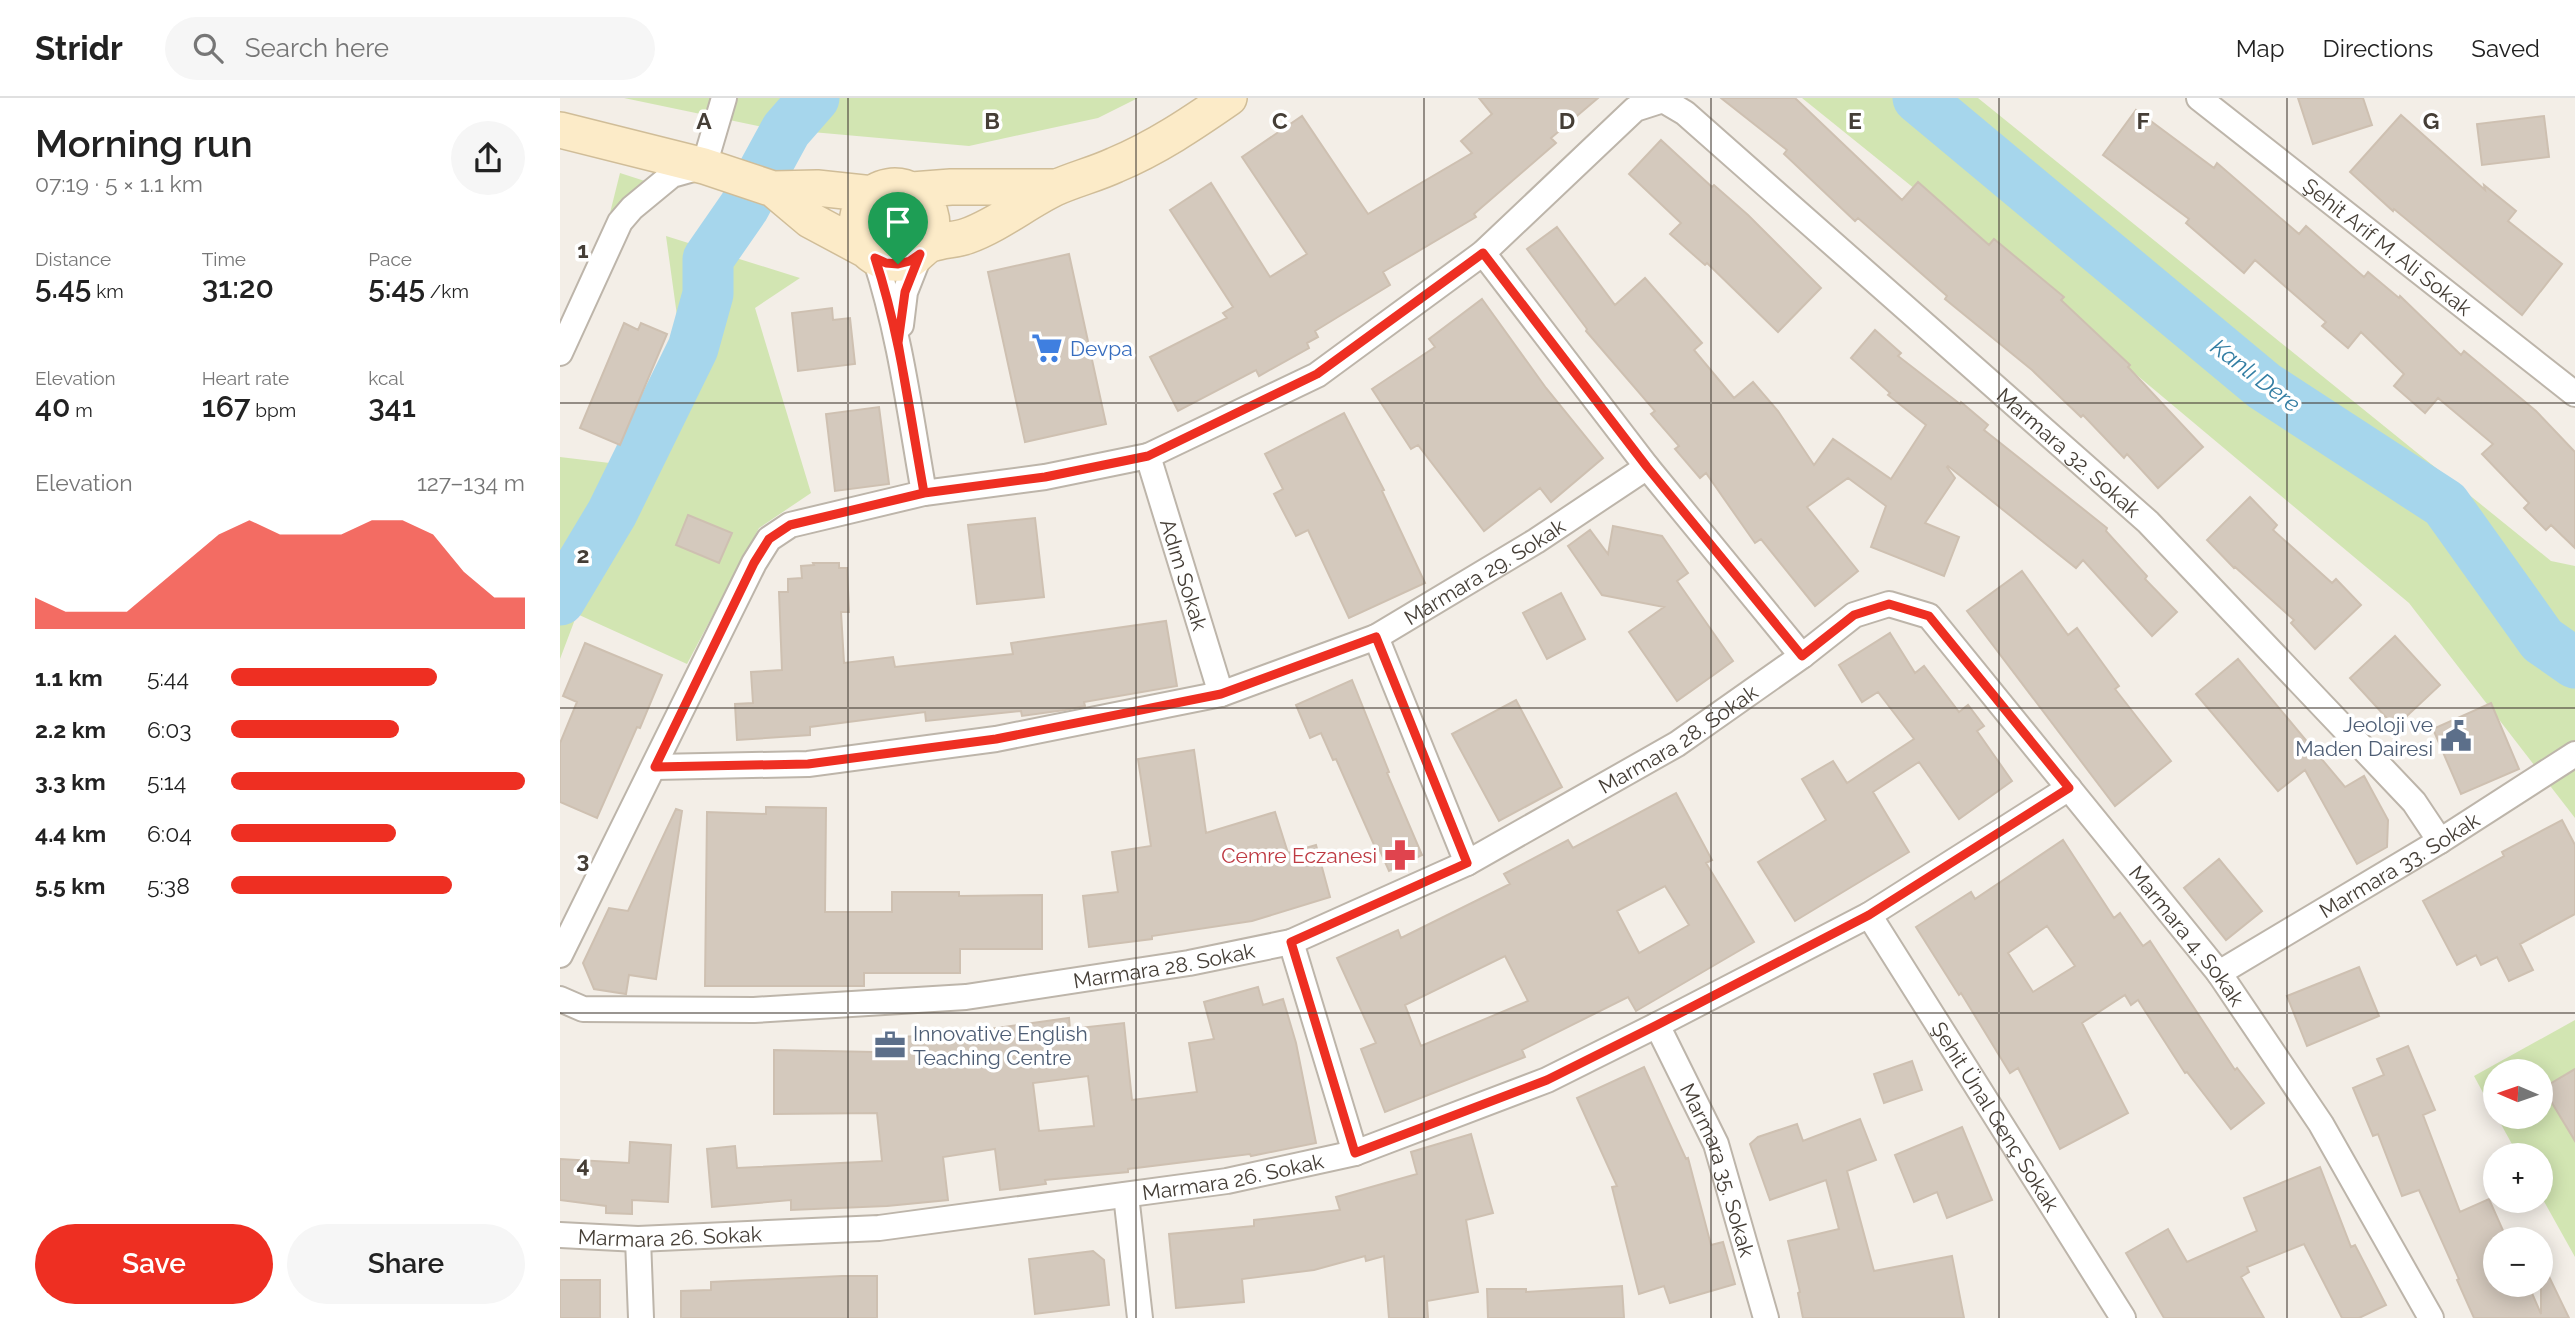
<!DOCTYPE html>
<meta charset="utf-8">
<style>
body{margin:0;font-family:Raleway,sans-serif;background:#f6f6f6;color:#222;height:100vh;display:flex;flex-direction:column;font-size:26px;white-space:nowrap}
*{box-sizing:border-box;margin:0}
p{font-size:23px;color:#767676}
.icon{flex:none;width:38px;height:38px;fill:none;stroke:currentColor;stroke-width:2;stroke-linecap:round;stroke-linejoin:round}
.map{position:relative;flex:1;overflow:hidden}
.sheet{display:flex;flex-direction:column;background:#fff;width:560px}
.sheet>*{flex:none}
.needle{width:46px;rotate:272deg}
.buttons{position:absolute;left:1923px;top:961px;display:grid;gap:14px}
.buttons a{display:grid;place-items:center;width:70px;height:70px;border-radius:50%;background:#fff;box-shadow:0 4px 18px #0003;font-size:35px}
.pin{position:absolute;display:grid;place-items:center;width:60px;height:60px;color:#fff;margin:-72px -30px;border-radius:50% 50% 50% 0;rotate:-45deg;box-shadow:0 0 7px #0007}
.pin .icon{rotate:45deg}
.round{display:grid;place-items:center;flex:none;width:74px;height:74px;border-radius:37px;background:#f6f6f6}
.headline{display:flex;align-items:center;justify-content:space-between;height:119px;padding:0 35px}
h1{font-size:38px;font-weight:600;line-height:52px}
.metrics{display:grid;grid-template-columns:repeat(3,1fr);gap:10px;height:119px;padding:7px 35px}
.metrics div{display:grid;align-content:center}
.metrics b{font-size:30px;font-weight:600}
.metrics small{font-size:19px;font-weight:400}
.metrics p{font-size:19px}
.chart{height:196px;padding:14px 35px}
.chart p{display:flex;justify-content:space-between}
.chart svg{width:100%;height:126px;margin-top:7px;fill:#ee2f22;opacity:.7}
.action{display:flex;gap:14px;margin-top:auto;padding:14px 35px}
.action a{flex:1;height:80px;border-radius:42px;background:#ee2f22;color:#fff;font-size:28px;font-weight:600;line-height:80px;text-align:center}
.action a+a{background:#f6f6f6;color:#222}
ul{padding:0 35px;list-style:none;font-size:23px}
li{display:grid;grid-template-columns:112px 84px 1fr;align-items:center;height:52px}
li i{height:18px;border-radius:9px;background:#ee2f22}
header{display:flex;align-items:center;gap:42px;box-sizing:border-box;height:98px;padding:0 35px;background:#fff;border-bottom:2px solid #e0e0e0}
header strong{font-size:33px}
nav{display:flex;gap:38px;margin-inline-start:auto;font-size:24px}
.search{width:490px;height:63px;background:#f6f6f6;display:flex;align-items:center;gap:18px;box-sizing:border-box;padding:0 24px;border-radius:38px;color:#767676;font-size:26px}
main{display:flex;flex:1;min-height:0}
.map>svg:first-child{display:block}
.green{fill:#d2e5b2}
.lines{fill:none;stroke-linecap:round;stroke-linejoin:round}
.river{stroke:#a6d6ec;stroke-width:51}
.building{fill:#d4c9bd;stroke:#cec0b1;stroke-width:2;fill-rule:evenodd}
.street-casing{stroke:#bdb5aa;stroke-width:28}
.secondary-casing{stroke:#d0bd98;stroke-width:38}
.street{stroke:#fff;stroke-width:24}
.secondary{stroke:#fcebc8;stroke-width:35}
.route-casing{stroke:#fff;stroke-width:14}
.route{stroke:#ee2f22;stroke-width:9}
.grid{fill:none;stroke:#453e36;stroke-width:2;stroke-opacity:0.55}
.labels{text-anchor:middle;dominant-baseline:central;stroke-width:7;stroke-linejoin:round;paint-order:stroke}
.street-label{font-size:21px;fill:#453e36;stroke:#fff}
.shop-label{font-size:21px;fill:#366cbe;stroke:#fff;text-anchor:start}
.service-label{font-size:21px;fill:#4e5e75;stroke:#fff;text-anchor:end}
.health-label{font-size:21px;fill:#be3a42;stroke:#fff;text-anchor:end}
.water-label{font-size:23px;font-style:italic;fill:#337ea3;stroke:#fff}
.grid-label{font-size:23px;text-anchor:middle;font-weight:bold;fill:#453e36;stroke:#fff;stroke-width:7;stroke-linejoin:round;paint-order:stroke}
</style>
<header>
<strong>Stridr</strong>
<div class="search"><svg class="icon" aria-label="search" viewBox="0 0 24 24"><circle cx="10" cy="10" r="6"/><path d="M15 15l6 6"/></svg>Search here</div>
<nav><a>Map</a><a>Directions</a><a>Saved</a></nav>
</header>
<main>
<section class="sheet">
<div class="headline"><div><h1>Morning run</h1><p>07:19 · 5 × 1.1 km</p></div><a class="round"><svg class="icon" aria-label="share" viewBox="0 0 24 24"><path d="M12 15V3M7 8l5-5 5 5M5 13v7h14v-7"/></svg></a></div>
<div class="metrics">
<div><p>Distance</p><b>5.45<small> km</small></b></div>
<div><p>Time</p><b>31:20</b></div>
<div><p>Pace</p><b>5:45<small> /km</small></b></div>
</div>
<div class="metrics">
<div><p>Elevation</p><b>40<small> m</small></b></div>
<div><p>Heart rate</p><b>167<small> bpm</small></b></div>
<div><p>kcal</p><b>341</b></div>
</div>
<div class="chart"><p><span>Elevation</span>127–134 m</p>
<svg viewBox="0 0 160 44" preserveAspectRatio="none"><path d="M0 44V33L10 38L20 38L30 38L40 29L50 20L60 11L70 6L80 11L90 11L100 11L110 6L120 6L130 11L140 24L150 33L160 33V44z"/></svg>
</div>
<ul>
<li><b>1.1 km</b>5:44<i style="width:70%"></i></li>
<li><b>2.2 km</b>6:03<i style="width:57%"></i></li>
<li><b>3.3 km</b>5:14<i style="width:100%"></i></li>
<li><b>4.4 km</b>6:04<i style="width:56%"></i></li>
<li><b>5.5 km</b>5:38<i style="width:75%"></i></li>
</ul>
<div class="action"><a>Save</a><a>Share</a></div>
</section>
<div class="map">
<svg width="2015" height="1220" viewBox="0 0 2015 1220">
<rect width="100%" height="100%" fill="#f3eee7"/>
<path class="green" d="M64,0H578L538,20L409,48L207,30Z
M1242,0H1418L1991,463L2015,468V720L1849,505L1350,87Z
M60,75L91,85L50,115Z
M106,138L240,180L195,210L251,395L199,430L127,566L17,516L0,561V359L58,366L119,232Z
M2015,922V1159L1981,1098V1057H1958L1937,1019L1981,1018V973H1936L1935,1017L1914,978Z"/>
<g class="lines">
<path class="river" d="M1358,0L1704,288L1885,406L1982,542L2015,565
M0,502L52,415L133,250L148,196V161L184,109L226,32L254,0"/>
</g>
<path class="building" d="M919,0H1038L991,40L996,45L914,116L916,119L823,174L830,187L755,233L758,239L747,245L749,250L699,278L696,272L618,313L590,259L667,220L663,215L673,209L610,112L651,85L710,179L747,156L682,59L742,18L808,116L912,55L901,43L932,16Z
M1161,0H1235L1342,102L1358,84L1429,147L1434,141L1504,199L1501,202L1570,267L1568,269L1643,349L1598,390L1567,356L1564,360L1523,317L1521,319L1472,272L1385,201L1387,198L1298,120L1295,123L1224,56L1227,52Z
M1738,0H1803L1812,27L1753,46Z
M1576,12L1654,70L1657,65L1739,136L1746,128L1804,179L1808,174L1839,200L1840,198L1901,257L1904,253L1976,313L2015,354V450L1991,427L1986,432L1964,410L1969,405L1922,356L1933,346L1878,300L1865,315L1834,288L1844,276L1801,234L1788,250L1762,228L1766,224L1695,162L1684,175L1626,125L1629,121L1543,57Z
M1841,17L1925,92L1924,87L1956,113L1948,123L2002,166L1962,217L1834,111L1833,113L1790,74Z
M1984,18L1989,59L1922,67L1917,26Z
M1101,42L1152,89L1154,87L1188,117L1261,190L1218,234L1147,165L1145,167L1110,136L1121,125L1069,76Z
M997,129L1055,207L1085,180L1142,245L1134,252L1174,300L1193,284L1218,313L1254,367L1273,341L1331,381L1366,327L1328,297L1330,295L1291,260L1315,232L1341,255L1338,258L1400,306L1401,304L1428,327L1424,332L1547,430L1546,433L1587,478L1585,481L1617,514L1592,538L1523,462L1516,470L1388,368L1387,369L1395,380L1365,425L1399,439L1384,478L1311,449L1326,408L1288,380L1247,409L1298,473L1255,508L1201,441L1195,445L1146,375L1140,380L1115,351L1119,348L1091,316L1095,313L1026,233L1027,231L967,151Z
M509,156L546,326L465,344L428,174Z
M922,201L986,290L1043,360L991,404L980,390L924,433L858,347L851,351L812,291L875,249L869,241Z
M272,210L273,222L290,220L295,266L238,273L232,215Z
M64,225L78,232L81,225L107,236L60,347L20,330Z
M319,309L329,386L275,393L266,316Z
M784,315L824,392L822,393L865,485L789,520L748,432L736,438L714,396L723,391L705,356Z
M1690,399L1717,427L1713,432L1772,485L1776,481L1801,507L1755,551L1731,525L1734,522L1675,469L1674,470L1647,442Z
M128,417L172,435L159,465L116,447Z
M475,420L484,499L417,506L408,427Z
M1053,428L1102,438L1128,475L1117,483L1173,563L1117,603L1069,534L1104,509L1042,497L1008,448L1030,432L1048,456Z
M253,465H279V470H287L289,514H281L284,565L333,559L335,569L453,556L451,545L606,523L617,588L524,604L525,608L505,612L462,618L461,613L366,623L365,614L250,629V637L177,642L175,606L193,605L191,574L222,572L219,494H228V481L242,480L241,468L254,467Z
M1462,473L1508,537L1517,530L1559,588L1555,591L1611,663L1555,708L1407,513Z
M1001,495L1025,541L987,561L963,515Z
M1330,535L1355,575L1364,568L1399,614L1408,607L1424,628L1417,633L1452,683L1399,721L1359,664L1313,694L1349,754L1235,823L1198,764L1266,722L1242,681L1273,663L1287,685L1354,641L1318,594L1302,604L1279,567Z
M1835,538L1880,587L1835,629L1790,580Z
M25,545L102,577L80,630L77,629L37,720L0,704V645L17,604L3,598Z
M1678,561L1785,689L1804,678L1828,722L1827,749L1797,766L1745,672L1718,693L1636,596Z
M792,582L829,674L827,675L862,757L829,773L818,748L815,749L776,661L773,662L761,635L750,640L736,607Z
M956,602L1002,689L939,723L892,636Z
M1931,605L1959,671L1901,696L1873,631Z
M634,652L646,735L715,714L728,755L756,747L770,799L692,823L592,838V841L529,849L523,798L558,794L552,754L591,748L578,661Z
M1116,695L1152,762L1146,765L1194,844L1076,913L1068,899L962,952L965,959L825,1014L801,951L816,945L777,860L838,832L841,840L950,786L944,776L1008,742L1013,750ZM1105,788L1129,827L1079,855L1057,813ZM945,858L968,903L861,948L845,907Z
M206,709L266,710L265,814H332V794H399V798L482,797V851H400V875H304V888H145L147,714L206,716Z
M116,711L122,713L96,881L69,877L66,896L34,891L23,865L49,810L68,813Z
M2002,722L2015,747V816L1960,846L1973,872L1949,883L1937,859L1921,867L1916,857L1897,867L1863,803L1944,758L1942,754Z
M1503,742L1554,820L1560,815L1583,848L1590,843L1675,972L1677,970L1704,1005L1671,1031L1627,974L1625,975L1578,902L1571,907L1565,897L1522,925L1568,1015L1500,1051L1458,970L1450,975L1401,895L1399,897L1356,829L1411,794L1415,801ZM1487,828L1515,868L1473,894L1448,855Z
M1659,761L1702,813L1666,842L1624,790Z
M1799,869L1819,918L1747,948L1727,898Z
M698,889L703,907L723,901L736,945L756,1045L691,1058L690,1056L568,1071V1074L485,1082L486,1086L440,1092L435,1051L383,1059L388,1102L327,1108L231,1112V1102L152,1109L147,1051L175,1048L177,1070L322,1063L317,1015L214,1016V952L315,954L314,940L430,935L429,931L509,920L510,931L564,925L572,1002L637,994L629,945L654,941L644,904ZM528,978L534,1028L479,1033L473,985Z
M1848,948L1875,1012L1863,1017L1900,1114L1929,1101L1945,1137L1936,1141V1186H1968L1981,1216V1162L2009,1220H1914L1897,1182L1899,1181L1859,1092L1842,1098L1818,1036L1813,1038L1793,990L1824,977L1817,961Z
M1352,963L1362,992L1324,1005L1314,976Z
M1084,969L1126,1061L1128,1060L1151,1147L1163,1144L1175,1186L1110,1205L1104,1188L1079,1196L1052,1089L1057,1088L1017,1000Z
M2015,971V1043L1983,990Z
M1300,1021L1316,1062L1287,1073L1314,1173L1392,1158L1404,1220H1243L1238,1195L1240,1194L1228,1143L1279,1131L1266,1082L1210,1102L1190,1046L1198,1039L1237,1026L1243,1043Z
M1402,1029L1432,1102L1387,1120L1377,1094L1354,1104L1335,1057Z
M911,1036L933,1115L906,1122L918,1194L867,1203L868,1220H829L824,1158L806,1163L805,1158L754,1172L682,1181L684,1204L616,1210L609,1136L694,1128V1122L780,1112L776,1099L857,1076L851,1054Z
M70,1044L111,1047L108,1104L72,1102V1116L46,1115V1108L0,1102V1061L69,1065Z
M1760,1069L1791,1149L1795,1147L1826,1207L1799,1220H1782L1744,1146L1687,1169L1689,1174L1681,1179L1704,1220H1604L1566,1155L1608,1131L1627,1164L1697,1133L1684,1100Z
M533,1153L544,1162L549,1207L475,1216L469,1161Z
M282,1178H317V1220H121V1193L151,1192V1184Z
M0,1182H40V1220H0Z
M1062,1188L1064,1220H928L927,1191H966V1194Z"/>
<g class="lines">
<defs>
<g id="street">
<path id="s1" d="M1639,0L2015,296"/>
<path d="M923,155L1087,369L1242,558"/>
<path d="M315,160C340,236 350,316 364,395"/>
<path d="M341,227L345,194L360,156"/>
<path d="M0,255L60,124L72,110L112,77L144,68L164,0"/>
<path id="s2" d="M588,358L661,596"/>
<path d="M816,539L907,765"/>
<path id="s3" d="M95,669L248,666L436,641L661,596L816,539L976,443L1087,369"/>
<path id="s4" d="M1309,817L1563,1220"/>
<path d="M731,844L795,1055"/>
<path id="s5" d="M0,857L194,465L209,441L230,427L364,395L485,379L588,358L757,277L923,155L1075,11L1103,2L1125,15L1588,424L1854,704L1880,743"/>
<path id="s6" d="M1659,875L1880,743L2015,656"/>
<path id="s7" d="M0,901L23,911L194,912L406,899L629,865L731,844L907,765L1117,646L1242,558L1294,517L1329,506L1369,518L1659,875L1761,1026L1871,1220"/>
<path id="s8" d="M1097,927L1156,1046L1206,1220"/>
<path d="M566,1097L580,1220"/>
<path id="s9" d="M0,1137L78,1141L319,1130L667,1083L795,1055L987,982L1097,927L1309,817L1509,690"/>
<path d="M78,1141L81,1220"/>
</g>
<path id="secondary" d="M0,32L144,68L213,91L257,90L313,96
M213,91L250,122L306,152
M352,92L391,89H493
M368,147C387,98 332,68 304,104C297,114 295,128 299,139C304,156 323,167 340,165C356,163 359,151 371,146C382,142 396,142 407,138C438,127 466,104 495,90C515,81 536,76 555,67C596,50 633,25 669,0"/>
</defs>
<use href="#street" class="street-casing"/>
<use href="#secondary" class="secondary-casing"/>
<use href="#street" class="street"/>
<use href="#secondary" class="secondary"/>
</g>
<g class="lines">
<defs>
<path id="route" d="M338,166L326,165L315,160C340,236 350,316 364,395L230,427L209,441L194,465L95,669L248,666L436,641L661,596L816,539L907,765L731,844L795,1055L987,982L1097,927L1309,817L1509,690L1369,518L1329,506L1294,517L1242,558L1087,369L923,155L757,276L588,358L485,379L364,395L338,245L345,194L360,156L350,163L338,166"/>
</defs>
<use href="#route" class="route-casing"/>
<use href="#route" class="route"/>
</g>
<path class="grid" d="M288,0V1220M576,0V1220M864,0V1220M1151,0V1220M1439,0V1220M1727,0V1220M0,305H2015M0,610H2015M0,915H2015"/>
<defs>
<symbol id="supermarket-bare" viewBox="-9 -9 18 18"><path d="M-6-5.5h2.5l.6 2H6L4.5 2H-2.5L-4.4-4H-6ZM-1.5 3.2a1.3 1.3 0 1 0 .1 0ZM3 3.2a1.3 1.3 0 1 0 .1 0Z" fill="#3f7fe0" stroke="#fff" stroke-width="2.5" paint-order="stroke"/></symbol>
<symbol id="civic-bare" viewBox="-9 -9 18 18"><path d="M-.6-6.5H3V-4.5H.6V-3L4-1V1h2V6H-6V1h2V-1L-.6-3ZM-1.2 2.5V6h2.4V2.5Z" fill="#5c6f8a" stroke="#fff" stroke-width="2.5" paint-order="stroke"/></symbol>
<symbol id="pharmacy-bare" viewBox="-9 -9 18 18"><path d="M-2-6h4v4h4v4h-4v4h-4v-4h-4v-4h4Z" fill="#e0444e" stroke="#fff" stroke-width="2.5" paint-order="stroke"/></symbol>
<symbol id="office-bare" viewBox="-9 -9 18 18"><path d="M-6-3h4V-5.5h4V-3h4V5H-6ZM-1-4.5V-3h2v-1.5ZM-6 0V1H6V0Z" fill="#5c6f8a" stroke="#fff" stroke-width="2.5" paint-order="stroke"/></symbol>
</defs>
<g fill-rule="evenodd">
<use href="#supermarket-bare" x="465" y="228" width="44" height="44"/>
<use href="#civic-bare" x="1874" y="616" width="44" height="44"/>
<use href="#pharmacy-bare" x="818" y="735" width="44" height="44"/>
<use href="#office-bare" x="308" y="925" width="44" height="44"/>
</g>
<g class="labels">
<g class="street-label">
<text stroke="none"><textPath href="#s1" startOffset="240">Şehit Arif M. Ali Sokak</textPath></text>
<text stroke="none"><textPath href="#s5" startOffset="2026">Marmara 32. Sokak</textPath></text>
<text stroke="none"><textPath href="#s3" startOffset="864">Marmara 29. Sokak</textPath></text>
<text stroke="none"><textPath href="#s2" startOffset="124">Adım Sokak</textPath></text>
<text stroke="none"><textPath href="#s7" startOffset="1176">Marmara 28. Sokak</textPath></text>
<text stroke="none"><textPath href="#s6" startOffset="210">Marmara 33. Sokak</textPath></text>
<text stroke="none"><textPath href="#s7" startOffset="1881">Marmara 4. Sokak</textPath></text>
<text stroke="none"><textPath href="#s7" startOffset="609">Marmara 28. Sokak</textPath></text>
<text stroke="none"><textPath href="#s4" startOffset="238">Şehit Ünal Genç Sokak</textPath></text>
<text stroke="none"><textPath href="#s8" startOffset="158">Marmara 35. Sokak</textPath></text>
<text stroke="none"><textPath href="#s9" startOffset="677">Marmara 26. Sokak</textPath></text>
<text stroke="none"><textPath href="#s9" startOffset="110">Marmara 26. Sokak</textPath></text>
</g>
<g class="shop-label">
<text x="510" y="250">Devpa</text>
</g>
<g class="service-label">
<text x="1873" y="626">Jeoloji ve<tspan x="1873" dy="24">Maden Dairesi</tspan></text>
<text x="353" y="935" text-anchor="start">Innovative English<tspan x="353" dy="24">Teaching Centre</tspan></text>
</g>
<g class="health-label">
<text x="817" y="757">Cemre Eczanesi</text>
</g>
<g class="water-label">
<text transform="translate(1696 277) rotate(37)">Kanlı Dere</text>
</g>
</g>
<g class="grid-label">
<text x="144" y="31">A</text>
<text x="432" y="31">B</text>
<text x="720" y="31">C</text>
<text x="1007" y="31">D</text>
<text x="1295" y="31">E</text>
<text x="1583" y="31">F</text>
<text x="1871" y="31">G</text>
<text x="23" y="160">1</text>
<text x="23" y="465">2</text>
<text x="23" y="770">3</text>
<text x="23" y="1075">4</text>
</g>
</svg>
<div class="buttons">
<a><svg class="needle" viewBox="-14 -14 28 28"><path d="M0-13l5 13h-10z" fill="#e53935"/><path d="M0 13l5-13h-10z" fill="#767676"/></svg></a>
<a>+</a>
<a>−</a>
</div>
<div class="pin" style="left:338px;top:166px;background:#1e9e55"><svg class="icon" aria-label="arrive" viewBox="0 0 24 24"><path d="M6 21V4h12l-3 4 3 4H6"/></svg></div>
</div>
</main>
